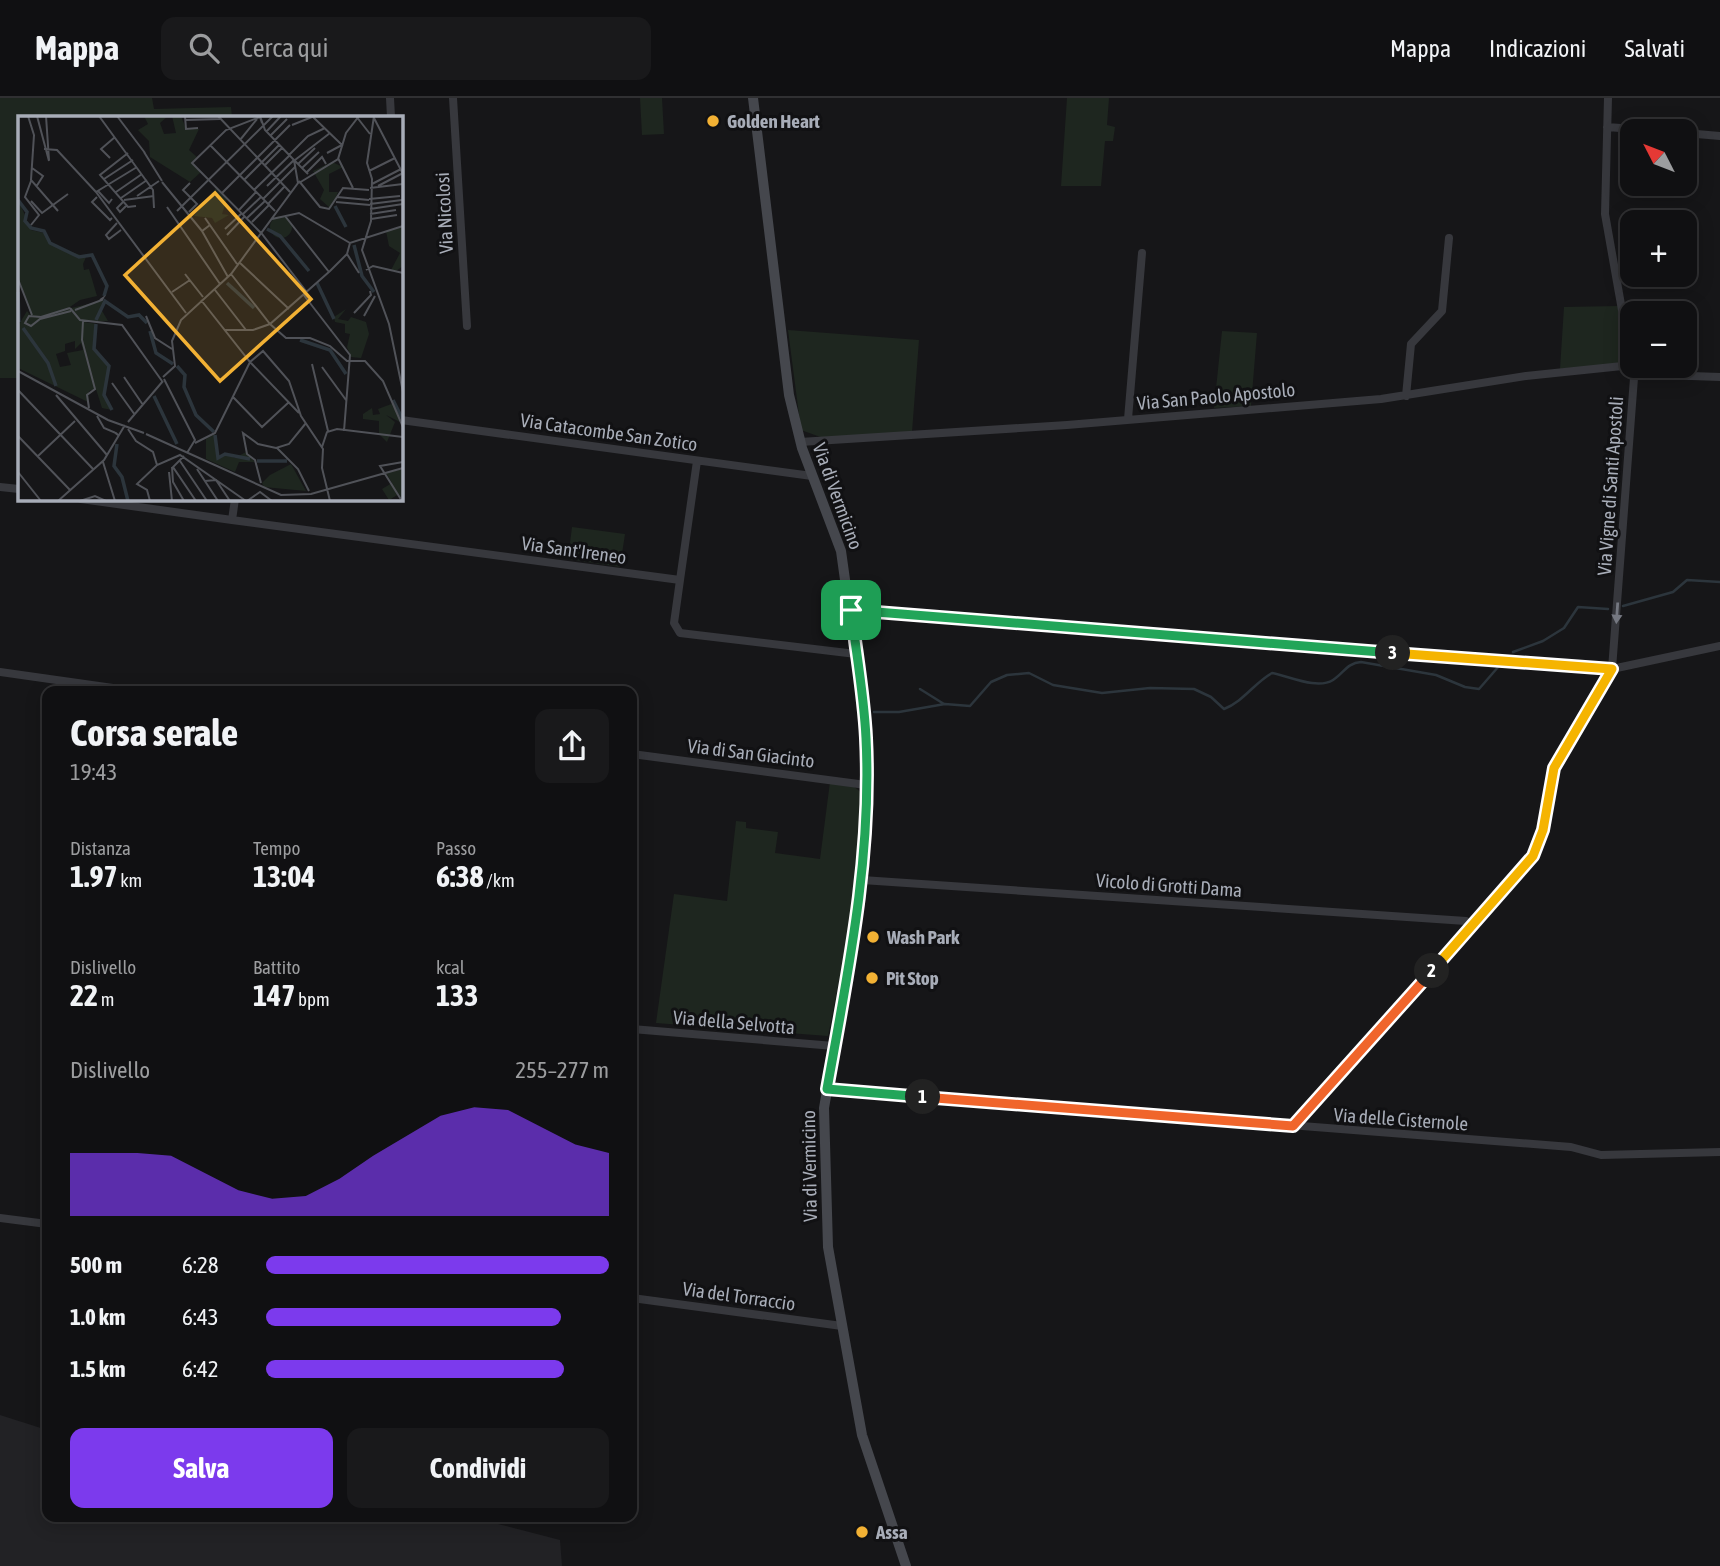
<!DOCTYPE html>
<html lang="it">
<meta charset="utf-8">
<style>
body{margin:0;font-family:"Asap Condensed",sans-serif;background:#19191b;color:#f1f3f6;height:100vh;display:flex;flex-direction:column;font-size:26px;white-space:nowrap}
*{box-sizing:border-box;margin:0}
p{font-size:23px;color:#9c9d9f}
.icon{flex:none;width:38px;height:38px;fill:none;stroke:currentColor;stroke-width:2;stroke-linecap:round;stroke-linejoin:round}
.map{position:relative;flex:1;overflow:hidden}
.drawer{position:absolute;left:42px;top:588px;width:595px;height:836px;display:flex;flex-direction:column;background:#101012;border-radius:14px;box-shadow:0 4px 18px #0003,0 0 0 2px #303032}
.drawer>*{flex:none}
.needle{width:46px;rotate:312deg}
.fabs{position:absolute;left:1620px;top:21px;display:grid;gap:14px}
.fabs a{display:grid;place-items:center;width:77px;height:77px;border-radius:14px;background:#101012;box-shadow:0 4px 18px #0003,0 0 0 2px #303032;font-size:35px}
.pin{position:absolute;display:grid;place-items:center;width:60px;height:60px;color:#fff;margin:-30px;border-radius:14px;box-shadow:0 4px 10px #0006}
.km{position:absolute;width:35px;height:35px;margin:-18px;border-radius:50%;background:#222;color:#fff;font-size:19px;line-height:35px;text-align:center}
.round{display:grid;place-items:center;flex:none;width:74px;height:74px;border-radius:14px;background:#19191b}
.summary{display:flex;align-items:center;justify-content:space-between;height:119px;padding:0 28px}
h1{font-size:38px;font-weight:700;line-height:52px}
.figures{display:grid;grid-template-columns:repeat(3,1fr);gap:10px;height:119px;padding:7px 28px}
.figures div{display:grid;align-content:center}
.figures b{font-size:30px;font-weight:700}
.figures small{font-size:19px;font-weight:400}
.figures p{font-size:19px}
.chart{height:196px;padding:14px 28px}
.chart p{display:flex;justify-content:space-between}
.chart svg{width:100%;height:126px;margin-top:7px;fill:#7c3aed;opacity:.7}
.action{display:flex;gap:14px;margin-top:auto;padding:14px 28px}
.action a{flex:1;height:80px;border-radius:14px;background:#7c3aed;color:#fff;font-size:28px;font-weight:700;line-height:80px;text-align:center}
.action a+a{background:#19191b;color:#f1f3f6}
ul{padding:0 28px;list-style:none;font-size:23px}
li{display:grid;grid-template-columns:112px 84px 1fr;align-items:center;height:52px}
li i{height:18px;border-radius:9px;background:#7c3aed}
header{display:flex;align-items:center;gap:42px;box-sizing:border-box;height:98px;padding:0 35px;background:#101012;border-bottom:2px solid #303032}
header strong{font-size:33px}
nav{display:flex;gap:38px;margin-inline-start:auto;font-size:24px}
.search{width:490px;height:63px;background:#19191b;display:flex;align-items:center;gap:18px;box-sizing:border-box;padding:0 24px;border-radius:14px;color:#9c9d9f;font-size:26px}
.map>svg:first-child{display:block}
.built{fill:#222225}
.green{fill:#1e261f}
.lines{fill:none;stroke-linecap:round;stroke-linejoin:round}
.stream{stroke:#2c353c;stroke-width:2.5}
.street{stroke:#37383d;stroke-width:8}
.secondary{stroke:#45474d;stroke-width:10}
.oneway{fill:#757881}
.split-1-casing{stroke:#fff;stroke-width:14}
.split-2-casing{stroke:#fff;stroke-width:14}
.split-3-casing{stroke:#fff;stroke-width:14}
.split-4-casing{stroke:#fff;stroke-width:14}
.split-1{stroke:#22a559;stroke-width:9}
.split-2{stroke:#f0652b;stroke-width:9}
.split-3{stroke:#f5b400;stroke-width:9}
.split-4{stroke:#22a559;stroke-width:9}
.poi-dot{fill:#f2b134;stroke:#111113;stroke-width:2.5}
.labels{text-anchor:middle;dominant-baseline:central;stroke-width:6;stroke-linejoin:round;paint-order:stroke}
.poi-label{font-size:19px;font-weight:bold;fill:#a8adb8;stroke:#111113;text-anchor:start}
.street-label{font-size:19px;fill:#a8adb8;stroke:#111113}
.inset-river{fill:none;stroke:#2c353c;stroke-width:3.5}
.inset-road{fill:none;stroke:#505258;stroke-width:2}
.view{fill:#f2b134;fill-opacity:0.15;stroke:#f2b134;stroke-width:3.5}
.inset-edge{fill:none;stroke:#a8adb8;stroke-width:3.5}
</style>
<header>
<strong>Mappa</strong>
<div class="search"><svg class="icon" aria-label="search" viewBox="0 0 24 24"><circle cx="10" cy="10" r="6"/><path d="M15 15l6 6"/></svg>Cerca qui</div>
<nav><a>Mappa</a><a>Indicazioni</a><a>Salvati</a></nav>
</header>
<div class="map">
<svg width="1720" height="1468" viewBox="0 0 1720 1468">
<rect width="100%" height="100%" fill="#161618"/>
<path class="built" d="M0,1317L47,1332V1419H471L560,1442L562,1468H0Z"/>
<path class="green" d="M0,0H152L154,11L231,9L232,19H19V280H0Z
M640,0H662L664,36L642,37Z
M1067,0H1109L1107,27L1115,29L1113,43H1105L1101,88H1061Z
M1619,208L1629,260L1621,266L1560,271L1564,209Z
M788,232L919,242L912,334L826,341L801,332Z
M1222,233L1257,235L1251,308L1214,310Z
M572,429L625,436L620,469L568,461Z
M830,684L853,688L862,695L856,800L828,938L656,925L674,796L727,803L736,723L746,724V730L778,734L775,755L820,761Z"/>
<g class="lines">
<path class="stream" d="M1623,508L1673,494L1687,482L1720,484
M1513,554L1543,543L1564,530L1578,509L1608,511
M920,591L944,606
M874,614H899L945,606L970,608L991,584L1007,577L1029,575L1053,587L1102,595L1150,590L1194,591L1211,599L1224,611C1244,603 1254,585 1272,575C1289,578 1317,592 1333,582C1344,575 1347,565 1361,564L1436,577L1465,589L1479,591L1499,568"/>
<path class="street" d="M390,0L391,19
M453,0L467,228
M1607,29L1660,33
M1685,35L1720,38
M1634,276L1720,279
M1406,298L1411,246L1442,213L1449,140
M1128,321L1142,155
M401,322L812,378
M800,344L1067,327L1381,301L1526,278L1632,267
M0,389L19,391
M81,401L232,422L235,401
M232,422L680,482L674,525L680,535L856,556
M680,482L697,363
M851,512L1612,571L1720,548
M0,574L134,593
M632,656L866,687
M862,782L1466,823L1472,828
M632,931L834,948
M827,991L1571,1049L1601,1057L1720,1054
M1292,1028L1529,764L1542,736L1554,670L1612,571L1634,280L1605,116L1608,0
M0,1120L47,1126
M632,1200L842,1228"/>
<path class="secondary" d="M753,0L789,297L802,350L841,453L864,618L866,687L860,804L824,1010L828,1149L862,1337L906,1468"/>
</g>
<defs><path id="oneway-solid" d="M-6-.8H1V-3.2L6.5 0L1 3.2V.8H-6Z" transform="scale(1.75)"/></defs>
<use class="oneway" href="#oneway-solid" transform="translate(1617 515) rotate(94)"/>
<g class="lines">
<defs>
<path id="split-1" d="M851,512C856,554 864,597 866,640C872,759 848,874 827,991L923,999"/>
<path id="split-2" d="M923,999L1293,1028L1432,873"/>
<path id="split-3" d="M1393,555L1612,571L1554,670L1543,732L1533,758L1432,873"/>
<path id="split-4" d="M851,512L1393,555"/>
</defs>
<use href="#split-1" class="split-1-casing"/>
<use href="#split-2" class="split-2-casing"/>
<use href="#split-3" class="split-3-casing"/>
<use href="#split-4" class="split-4-casing"/>
<use href="#split-1" class="split-1"/>
<use href="#split-2" class="split-2"/>
<use href="#split-3" class="split-3"/>
<use href="#split-4" class="split-4"/>
</g>
<g class="poi-dot">
<circle cx="713" cy="23" r="7"/>
<circle cx="873" cy="839" r="7"/>
<circle cx="872" cy="880" r="7"/>
<circle cx="862" cy="1434" r="7"/>
</g>
<g class="labels">
<g class="poi-label">
<text x="727" y="23">Golden Heart</text>
<text x="887" y="839">Wash Park</text>
<text x="886" y="880">Pit Stop</text>
<text x="876" y="1434">Assa</text>
</g>
<g class="street-label">
<text transform="translate(444 115) rotate(-93)">Via Nicolosi</text>
<text transform="translate(1216 298) rotate(-5)">Via San Paolo Apostolo</text>
<text transform="translate(609 334) rotate(8)">Via Catacombe San Zotico</text>
<text transform="translate(1610 388) rotate(-86)">Via Vigne di Santi Apostoli</text>
<text transform="translate(838 398) rotate(70)">Via di Vermicino</text>
<text transform="translate(574 452) rotate(8)">Via Sant'Ireneo</text>
<text transform="translate(751 655) rotate(7)">Via di San Giacinto</text>
<text transform="translate(1169 787) rotate(4)">Vicolo di Grotti Dama</text>
<text transform="translate(734 924) rotate(5)">Via della Selvotta</text>
<text transform="translate(1401 1021) rotate(4)">Via delle Cisternole</text>
<text transform="translate(809 1068) rotate(-91)">Via di Vermicino</text>
<text transform="translate(739 1198) rotate(8)">Via del Torraccio</text>
</g>
</g>
<g transform="translate(18 18)">
<rect width="385" height="385" fill="#161618"/>
<path d="M126,0H150L142,7L146,18L158,17L154,0H163L168,13H181L171,34L179,41L174,46L183,56L172,66L132,41L131,25L120,14L130,8ZM314,46L325,51L311,58V76H320L313,93L302,83L306,74L295,55ZM198,72L209,83L204,98L211,99L197,107L194,102L176,100ZM1,85L13,114L26,117L32,128L68,141L65,148L66,154L71,153L79,180L62,184L49,193L87,184L104,196L87,187L83,193L90,205L66,206L79,208L76,233L91,250L86,279L94,294L84,292L78,273L71,275L70,286L0,252V210L9,195L13,200L0,159ZM57,225V233L63,227L65,234L49,237L53,249L42,251L38,238L47,235V228ZM252 111a11 11 0 1 1 22 0a11 11 0 1 1-22 0ZM384,111L385,150L378,155L373,154L382,137L371,130L368,115ZM328,193L320,203L330,205L333,201L348,206L351,218L343,242L333,241L329,231L332,218L327,217V208L317,206L316,201ZM376,287L384,307L368,299L377,306L369,326L361,318V305L345,303V298L354,292L355,299L362,298L360,293ZM197,318L199,341L207,338L217,342L228,336L237,346H221L217,356L188,343V323ZM273,348L288,375L246,371L244,367L252,359ZM385,353V385L381,378L371,384L364,373L374,367L368,357Z" fill="#1e261f" fill-rule="evenodd"/>
<path class="inset-river" d="M0,84L9,96L7,105L13,112L26,115L32,127L61,141L74,139L89,170L86,180M317,90L328,111M249,113L262,120L291,155M336,129L344,160L356,176M209,167L236,192M299,167L316,203M0,176L1,206M78,204L87,185L110,201L121,199L129,207M78,208L76,233L91,250L86,279L94,294M5,212L30,247L38,270M132,215L138,237L155,248M282,224L312,234L328,258M159,250L167,259L166,271L178,299L196,316M136,280L159,328M375,284L385,304M197,319L200,342L207,338L232,343M99,328L96,350L104,361L110,385M239,345H269"/>
<path class="inset-road" d="M10,0L16,19L13,64L40,95M19,0L31,45M28,0L31,44M81,0L135,74L136,92M99,0L127,37M167,0L168,13L180,12M200,0L272,76M294,0L324,29L309,37M338,0L352,18M356,0L349,47L354,63L353,105L344,134L371,208L385,276M356,2L385,58M168,4L202,3M244,7L242,1L208,14L174,47L244,118L288,175M274,9L294,1M248,16L263,0M253,19L269,3M222,24L239,3M192,29L257,95M26,33L39,34L78,76M126,36L144,65M110,37L82,59L110,91L118,90M271,39L290,20L307,12M92,42L83,33L97,21M320,42L335,72M277,44L312,17M280,48L297,32M246,50L264,32M14,52L25,60L18,71M284,52L301,36M351,55L377,42M289,56L304,41L308,48M86,63L115,44M226,64L261,29M281,65L302,91L311,93L325,72L351,74M144,66L184,115L192,109M262,66L277,51M281,67L320,43L328,17L341,0M354,68L383,53M249,70L276,44L290,58M360,70L385,57M352,72L385,68M236,74L272,39M80,75L91,87L94,83M78,76L168,197M78,76L119,51M98,76L124,58M204,77L272,9M119,80L141,65M79,81L74,86L92,104L94,102M319,81L351,84M103,82L129,64M245,83L262,66M351,83L382,80M106,84L136,80M13,85L24,97L50,78M106,85L99,92L102,96L109,89M318,86L352,89M250,88L267,70M352,88L384,84M149,91L202,168M352,93L385,88M221,94L238,76M159,95L255,0M171,96L179,88L165,74L172,67M225,98L243,81M352,98L378,94M267,100L311,156M187,102L219,148M229,102L247,85M254,103L281,97L332,127L385,110M353,103L379,99M234,106L251,89M99,107L88,119L91,123L103,114M13,109L21,99L7,81L13,65M207,113L224,97M184,115L210,161M209,119L227,100M329,138L341,157M221,146L271,193M348,154L355,150L385,157M167,158L185,181M213,158L252,208L268,222H292L312,230L329,245H347L365,265L385,311M0,163L14,199M197,174L228,214M154,176L172,164M285,178L332,239L326,315M183,184L232,246L245,235L271,265L283,300L305,333L304,352L312,385M52,192L62,204L104,209L144,265M52,192L23,201L11,200L7,207L13,210L22,203L53,195M57,194L84,184L85,182L82,184M336,197L353,179L352,175M128,200L137,222L154,233M346,200L357,180M65,205L64,224L77,273L69,279L71,292M206,214H235L252,208L312,155L329,138L332,127M294,248L310,315M304,251L328,284M0,255L90,304L126,317M106,261L125,289M145,261L157,250L154,225L163,204L213,158L280,67L276,44L247,14L242,0M146,263L177,324L169,337M94,267L117,299M0,274L75,353M38,279L89,339M215,281L244,311L271,286M79,300L86,312L98,317L100,319L96,316M110,306L145,265M110,313L118,325L135,336L139,349M128,318L263,379L293,378L385,352M0,320L52,374M177,327L197,317L232,246L281,297M304,331L309,316L319,313L385,321M259,332L280,353L291,375M20,340L57,305M166,340L155,351L178,385M162,345L189,385M85,346L97,385M154,351L155,366L166,385M179,353L200,385M0,356L23,385M151,356L154,385M187,365L198,364L212,385M243,367L237,344L229,338L225,317L240,328L258,332L271,328L288,307M40,385L86,344L107,309M62,385L77,380L88,385M132,385L129,374L119,368L139,349L162,339L228,385M229,385L242,376L254,385M384,385L362,350L385,346"/>
<path class="view" d="M197,77L293,183L202,265L107,159Z"/>
<rect width="385" height="385" class="inset-edge"/>
</g>
</svg>
<div class="fabs">
<a><svg class="needle" viewBox="-14 -14 28 28"><path d="M0-13l5 13h-10z" fill="#e53935"/><path d="M0 13l5-13h-10z" fill="#9c9d9f"/></svg></a>
<a>+</a>
<a>−</a>
</div>
<div class="pin" style="left:851px;top:512px;background:#1e9e55"><svg class="icon" aria-label="arrive" viewBox="0 0 24 24"><path d="M6 21V4h12l-3 4 3 4H6"/></svg></div>
<b class="km" style="left:923px;top:999px">1</b>
<b class="km" style="left:1432px;top:873px">2</b>
<b class="km" style="left:1393px;top:555px">3</b>
<section class="drawer">
<div class="summary"><div><h1>Corsa serale</h1><p>19:43</p></div><a class="round"><svg class="icon" aria-label="share" viewBox="0 0 24 24"><path d="M12 15V3M7 8l5-5 5 5M5 13v7h14v-7"/></svg></a></div>
<div class="figures">
<div><p>Distanza</p><b>1.97<small> km</small></b></div>
<div><p>Tempo</p><b>13:04</b></div>
<div><p>Passo</p><b>6:38<small> /km</small></b></div>
</div>
<div class="figures">
<div><p>Dislivello</p><b>22<small> m</small></b></div>
<div><p>Battito</p><b>147<small> bpm</small></b></div>
<div><p>kcal</p><b>133</b></div>
</div>
<div class="chart"><p><span>Dislivello</span>255–277 m</p>
<svg viewBox="0 0 160 44" preserveAspectRatio="none"><path d="M0 44V22L10 22L20 22L30 23L40 29L50 35L60 38L70 37L80 31L90 23L100 16L110 9L120 6L130 7L140 13L150 19L160 22V44z"/></svg>
</div>
<ul>
<li><b>500 m</b>6:28<i style="width:100%"></i></li>
<li><b>1.0 km</b>6:43<i style="width:86%"></i></li>
<li><b>1.5 km</b>6:42<i style="width:87%"></i></li>
</ul>
<div class="action"><a>Salva</a><a>Condividi</a></div>
</section>
</div>
